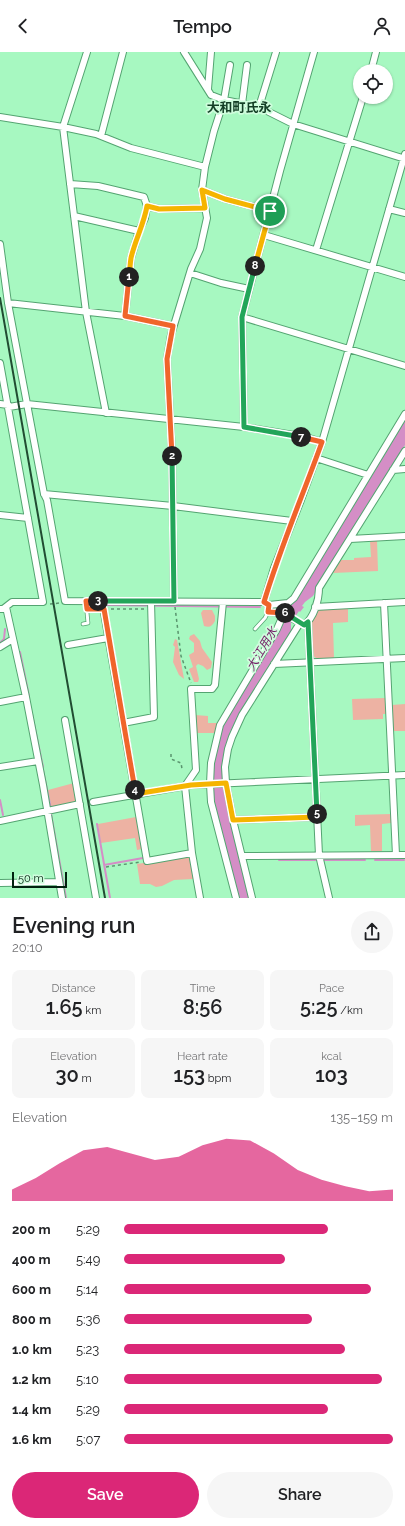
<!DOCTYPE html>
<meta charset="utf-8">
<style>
body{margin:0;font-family:Raleway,"Noto Sans JP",sans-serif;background:#f6f6f6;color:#202124;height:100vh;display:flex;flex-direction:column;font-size:15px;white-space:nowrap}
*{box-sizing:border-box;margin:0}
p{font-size:13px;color:#757577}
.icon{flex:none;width:22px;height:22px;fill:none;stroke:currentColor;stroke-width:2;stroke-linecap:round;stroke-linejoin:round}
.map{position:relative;height:846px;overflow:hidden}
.sheet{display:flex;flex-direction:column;background:#fff;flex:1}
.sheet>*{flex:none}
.controls{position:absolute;left:353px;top:12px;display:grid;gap:8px}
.controls a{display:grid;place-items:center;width:40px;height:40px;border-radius:50%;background:#fff;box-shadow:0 1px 3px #0004;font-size:20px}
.scale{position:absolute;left:12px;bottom:10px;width:55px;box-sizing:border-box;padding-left:4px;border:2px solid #01220f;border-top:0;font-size:11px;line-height:14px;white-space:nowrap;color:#01220f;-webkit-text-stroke:3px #cefddc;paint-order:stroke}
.pin{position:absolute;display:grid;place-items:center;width:34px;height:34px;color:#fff;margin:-17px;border:2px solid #fff;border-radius:50%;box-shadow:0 1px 4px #0007}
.km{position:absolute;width:20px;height:20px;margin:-10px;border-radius:50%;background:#222;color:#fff;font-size:11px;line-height:20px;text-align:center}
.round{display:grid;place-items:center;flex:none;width:42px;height:42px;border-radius:21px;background:#f6f6f6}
.overview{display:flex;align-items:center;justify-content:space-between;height:68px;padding:0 12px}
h1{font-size:22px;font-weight:600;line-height:30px}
.stats{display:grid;grid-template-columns:repeat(3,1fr);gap:6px;height:68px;padding:4px 12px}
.stats div{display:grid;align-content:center;border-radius:8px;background:#f6f6f6;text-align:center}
.stats b{font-size:20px;font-weight:600}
.stats small{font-size:11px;font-weight:400}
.stats p{font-size:11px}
.chart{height:112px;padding:8px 12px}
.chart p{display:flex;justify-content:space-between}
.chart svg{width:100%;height:72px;margin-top:4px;fill:#db2777;opacity:.7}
.primary-button{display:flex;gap:8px;margin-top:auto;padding:8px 12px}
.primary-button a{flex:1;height:46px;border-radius:24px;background:#db2777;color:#fff;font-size:16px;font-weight:600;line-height:46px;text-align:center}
.primary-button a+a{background:#f6f6f6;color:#202124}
ul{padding:0 12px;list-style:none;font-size:13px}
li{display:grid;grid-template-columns:64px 48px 1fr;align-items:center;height:30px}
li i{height:10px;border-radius:5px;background:#db2777}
header{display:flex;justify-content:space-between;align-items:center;height:52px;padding:0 12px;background:#fff;font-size:18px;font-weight:600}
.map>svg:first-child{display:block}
.green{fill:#edb2a3}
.water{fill:#d48ec6}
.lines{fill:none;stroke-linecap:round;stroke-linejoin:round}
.stream{stroke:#d48ec6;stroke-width:2}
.lane-casing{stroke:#54a471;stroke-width:4.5}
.street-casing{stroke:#54a471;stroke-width:8}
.path{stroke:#5a946e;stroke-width:1.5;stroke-dasharray:3 3;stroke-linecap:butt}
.lane{stroke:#fff;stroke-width:3}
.street{stroke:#fff;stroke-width:6}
.rail{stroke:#214c32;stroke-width:2}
.split-1-casing{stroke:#fff;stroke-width:8}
.split-2-casing{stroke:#fff;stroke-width:8}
.split-3-casing{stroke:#fff;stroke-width:8}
.split-4-casing{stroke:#fff;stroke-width:8}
.split-5-casing{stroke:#fff;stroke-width:8}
.split-6-casing{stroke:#fff;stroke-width:8}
.split-7-casing{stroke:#fff;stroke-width:8}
.split-8-casing{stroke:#fff;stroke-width:8}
.split-9-casing{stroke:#fff;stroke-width:8}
.split-1{stroke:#f5b400;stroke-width:5}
.split-2{stroke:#f0652b;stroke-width:5}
.split-3{stroke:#22a559;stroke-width:5}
.split-4{stroke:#f0652b;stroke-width:5}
.split-5{stroke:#f5b400;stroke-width:5}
.split-6{stroke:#22a559;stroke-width:5}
.split-7{stroke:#f0652b;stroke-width:5}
.split-8{stroke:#22a559;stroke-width:5}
.split-9{stroke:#f5b400;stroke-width:5}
.labels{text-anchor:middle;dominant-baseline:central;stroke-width:3.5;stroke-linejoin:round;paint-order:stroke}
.water-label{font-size:12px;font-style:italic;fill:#77256a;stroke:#cefddc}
.quarter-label{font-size:13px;font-weight:bold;fill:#133e25;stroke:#cefddc}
</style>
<header><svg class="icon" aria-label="back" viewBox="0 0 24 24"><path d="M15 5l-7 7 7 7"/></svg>Tempo<svg class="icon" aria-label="person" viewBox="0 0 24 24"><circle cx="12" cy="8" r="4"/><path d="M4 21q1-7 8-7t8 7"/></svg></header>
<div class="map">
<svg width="405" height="846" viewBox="0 0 405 846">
<rect width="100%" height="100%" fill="#a7f8c1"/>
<path class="green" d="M377,488L378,519L333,521L341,508H354V506L371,505L370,489Z
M348,556V570L333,571L334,606H316L313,604L312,567L318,557Z
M203,558H212L215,564V569C212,574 210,576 204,574L201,561Z
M194,582L200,589L202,596L212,610L211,616L207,618L203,614L198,612L196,614L199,627L198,630H194L189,617L193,615L189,603L194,600V591L189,587L190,584Z
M175,587L177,588L184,627L179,623L173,610L175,595L173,593Z
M385,646L386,662H383V667L353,668L352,647Z
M405,652V679H393L392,653Z
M195,663L208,664V671H219L215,681H196Z
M74,731L78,750L52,757L48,738Z
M391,762V771L382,772V799H371L370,773L355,774V763Z
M136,765L142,797L137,798L135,786L101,791L98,772Z
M188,804L191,806L194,825L193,827L174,828L162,834L156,835L150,832H140L137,812Z"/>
<path class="water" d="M405,369V393L313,544L305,550L302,554L304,555L300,560L299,559L291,571V579L239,662L230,680L223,704L222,717L224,741L249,846H238L212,739V711L221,676L286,560L305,534Z"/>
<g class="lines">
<path class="stream" d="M106,553L260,555
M0,591L4,587L5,577
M20,600L29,644
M32,662L43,715
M43,718L51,757
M0,748L3,763
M51,762L66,846
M97,772L110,846
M279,808H316
M323,808H365
M375,808H404
M104,813L143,806"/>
<defs>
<path id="lane" d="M83,572L88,571L86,550
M255,577L265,566L268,560"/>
<path id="street" d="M87,0L63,75L86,260L106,361
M184,0L211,43L224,48L214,79L205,115
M230,13L224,48L259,55L293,72L405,107
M371,19L376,0
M208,37L211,0
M242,52L247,13
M259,55L276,0
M0,65L63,75L96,82L131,96L205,115L202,138L207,166L200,197L191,217L171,283L167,307L172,402L174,549
M101,84L123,0
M70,132L98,134L144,145L147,154L145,166L139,179L131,206L125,264
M202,138L225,147L270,159
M147,154L159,157L205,156
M389,157L405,161
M74,164L139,179
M264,183L405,225
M0,192L8,251L44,442L47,448L65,549L264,550L269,553V560L284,561L300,571
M316,198L363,45
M190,221L221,231L249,237
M8,251L125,264L173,274
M242,265L405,314
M0,311L43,550H12L3,557H0
M0,352L8,353
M9,355L27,352L244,375L306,385L322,390
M244,375L242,265L280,119L314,0
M316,406L368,423
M393,418L405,417
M44,442L173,454L292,469
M0,463L28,466
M350,487L405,484
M102,549L147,809L192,801
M264,550L274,516L301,448L322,390L405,102
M384,551L396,803
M269,553L288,551L294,546L405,362
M6,555L26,645L43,733L62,846
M315,555L405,550
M308,570L319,803L329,846
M68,593L108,586
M0,595L13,587
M274,612L405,606
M0,650L26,645
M65,668L96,846
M123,671L154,665L151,549
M0,715L38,709
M93,750L191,733L405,723
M233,768L317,765
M0,769L80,752
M243,804L405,803
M0,831L59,830
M200,846L192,801L185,734L196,718L191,637H212L215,633L223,550
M236,846L211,750L210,732L211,711L220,673L277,577L284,561
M252,846L233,768L226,731L225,715L228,697L232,685L242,663L300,571L304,573C314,566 319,548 319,536L405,399"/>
</defs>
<use href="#lane" class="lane-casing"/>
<use href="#street" class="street-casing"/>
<path class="path" d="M50,552L60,551
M175,555L181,604L191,631
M111,557H145
M171,702V707L181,711L182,717
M106,815L140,810"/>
<use href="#lane" class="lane"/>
<use href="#street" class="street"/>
<path class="rail" d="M0,246L105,846"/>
</g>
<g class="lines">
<defs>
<path id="split-1" d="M129,225C130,218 130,212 131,206C135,188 144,172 147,154L159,157L205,156L202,138L225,147L270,159"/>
<path id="split-2" d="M129,225L125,264L173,274L167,307L172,404"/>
<path id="split-3" d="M98,549H174L172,404"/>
<path id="split-4" d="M98,549H86L87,557H104L135,738"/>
<path id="split-5" d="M135,738V742L191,733L226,731L233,768L317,765V762"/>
<path id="split-6" d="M285,561L304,573L308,570L317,762"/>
<path id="split-7" d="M285,561L268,560L269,553L264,550C280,496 303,443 322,390L301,385"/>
<path id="split-8" d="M255,214L242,265L244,375L301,385"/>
<path id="split-9" d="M255,214L270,159"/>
</defs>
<use href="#split-1" class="split-1-casing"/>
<use href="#split-2" class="split-2-casing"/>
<use href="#split-3" class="split-3-casing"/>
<use href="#split-4" class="split-4-casing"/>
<use href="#split-5" class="split-5-casing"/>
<use href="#split-6" class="split-6-casing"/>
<use href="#split-7" class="split-7-casing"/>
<use href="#split-8" class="split-8-casing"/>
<use href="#split-9" class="split-9-casing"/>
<use href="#split-1" class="split-1"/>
<use href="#split-2" class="split-2"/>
<use href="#split-3" class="split-3"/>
<use href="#split-4" class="split-4"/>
<use href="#split-5" class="split-5"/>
<use href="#split-6" class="split-6"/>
<use href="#split-7" class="split-7"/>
<use href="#split-8" class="split-8"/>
<use href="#split-9" class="split-9"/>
</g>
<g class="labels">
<g class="water-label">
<text transform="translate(262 597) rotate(-59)">大江用水</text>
</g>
<g class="quarter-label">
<text x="239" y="55">大和町氏永</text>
</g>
</g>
</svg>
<div class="controls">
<a><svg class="icon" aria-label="locate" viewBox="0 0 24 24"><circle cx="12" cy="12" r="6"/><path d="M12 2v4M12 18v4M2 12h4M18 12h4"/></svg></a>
</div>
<div class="scale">50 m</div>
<div class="pin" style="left:270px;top:159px;background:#1e9e55"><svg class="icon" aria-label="arrive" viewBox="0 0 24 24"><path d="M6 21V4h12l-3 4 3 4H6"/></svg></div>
<b class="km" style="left:129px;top:225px">1</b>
<b class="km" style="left:172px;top:404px">2</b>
<b class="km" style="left:98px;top:549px">3</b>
<b class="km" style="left:135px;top:738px">4</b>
<b class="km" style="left:317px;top:762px">5</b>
<b class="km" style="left:285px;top:561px">6</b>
<b class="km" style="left:301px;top:385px">7</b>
<b class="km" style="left:255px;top:214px">8</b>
</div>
<section class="sheet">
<div class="overview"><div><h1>Evening run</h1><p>20:10</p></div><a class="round"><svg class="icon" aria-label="share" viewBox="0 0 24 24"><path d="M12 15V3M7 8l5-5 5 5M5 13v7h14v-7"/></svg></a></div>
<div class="stats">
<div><p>Distance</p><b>1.65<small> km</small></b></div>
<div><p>Time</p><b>8:56</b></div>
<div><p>Pace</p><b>5:25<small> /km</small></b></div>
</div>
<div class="stats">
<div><p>Elevation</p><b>30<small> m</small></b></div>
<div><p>Heart rate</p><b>153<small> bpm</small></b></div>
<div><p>kcal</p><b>103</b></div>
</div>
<div class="chart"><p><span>Elevation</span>135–159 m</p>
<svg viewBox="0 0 160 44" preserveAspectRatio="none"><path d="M0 44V37L10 30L20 21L30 13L40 11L50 15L60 19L70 17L80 10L90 6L100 7L110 15L120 25L130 31L140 35L150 38L160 37V44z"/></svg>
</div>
<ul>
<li><b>200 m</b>5:29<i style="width:76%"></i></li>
<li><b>400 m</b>5:49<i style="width:60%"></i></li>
<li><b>600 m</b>5:14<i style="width:92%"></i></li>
<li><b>800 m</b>5:36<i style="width:70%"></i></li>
<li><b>1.0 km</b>5:23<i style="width:82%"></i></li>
<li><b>1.2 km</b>5:10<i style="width:96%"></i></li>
<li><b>1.4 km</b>5:29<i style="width:76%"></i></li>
<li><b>1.6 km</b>5:07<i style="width:100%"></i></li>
</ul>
<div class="primary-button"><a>Save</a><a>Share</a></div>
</section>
